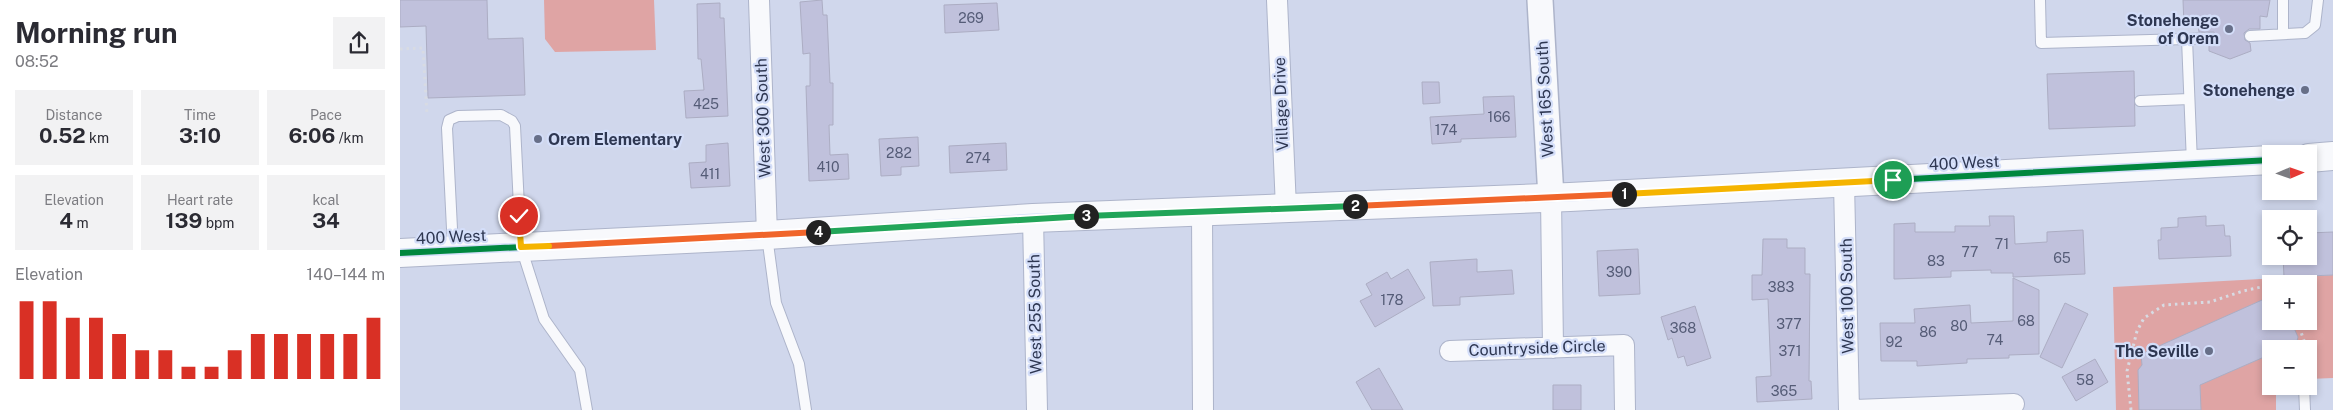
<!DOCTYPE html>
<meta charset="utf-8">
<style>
body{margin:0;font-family:"Public Sans",sans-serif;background:#f2f2f3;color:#2b2b33;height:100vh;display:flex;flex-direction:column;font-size:19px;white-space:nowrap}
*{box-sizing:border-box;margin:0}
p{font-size:16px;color:#7c7c81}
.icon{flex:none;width:28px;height:28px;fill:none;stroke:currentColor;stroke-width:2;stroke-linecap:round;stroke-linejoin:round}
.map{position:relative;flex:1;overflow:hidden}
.drawer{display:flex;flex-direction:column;background:#fff;width:400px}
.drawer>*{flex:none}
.needle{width:32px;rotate:88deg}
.fabs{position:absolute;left:1862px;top:145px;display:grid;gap:10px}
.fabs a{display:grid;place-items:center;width:55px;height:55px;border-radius:0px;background:#fff;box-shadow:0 2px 8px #0003;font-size:25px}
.pin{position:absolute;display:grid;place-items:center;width:42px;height:42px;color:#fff;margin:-21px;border:2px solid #fff;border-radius:50%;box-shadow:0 1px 5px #0007}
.km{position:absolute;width:25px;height:25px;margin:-12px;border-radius:50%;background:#222;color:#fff;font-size:14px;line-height:25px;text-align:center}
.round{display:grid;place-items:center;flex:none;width:52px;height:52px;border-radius:0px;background:#f2f2f3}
.summary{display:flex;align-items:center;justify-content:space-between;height:85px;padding:0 15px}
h1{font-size:28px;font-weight:700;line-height:38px}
.stats{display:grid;grid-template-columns:repeat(3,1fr);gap:8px;height:85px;padding:5px 15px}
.stats div{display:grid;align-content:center;border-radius:0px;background:#f2f2f3;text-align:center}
.stats b{font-size:21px;font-weight:700}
.stats small{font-size:14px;font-weight:400}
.stats p{font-size:14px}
.chart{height:140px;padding:10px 15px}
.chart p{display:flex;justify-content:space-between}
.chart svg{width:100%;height:90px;margin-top:5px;stroke:#d93025;stroke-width:6}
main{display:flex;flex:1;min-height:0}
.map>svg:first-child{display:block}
.green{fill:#dfa4a4;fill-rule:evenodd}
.building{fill:#c0c1dc;stroke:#acadc3}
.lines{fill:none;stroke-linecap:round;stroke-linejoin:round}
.service-casing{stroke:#adb4ca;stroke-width:12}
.minor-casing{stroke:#adb4ca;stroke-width:22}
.tertiary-casing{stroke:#adb4ca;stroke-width:28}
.secondary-casing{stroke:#adb4ca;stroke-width:30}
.path{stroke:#d8dbe3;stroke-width:3;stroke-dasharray:2.5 4;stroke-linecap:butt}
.service{stroke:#f8f9fc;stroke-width:10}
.minor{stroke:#f8f9fc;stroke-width:20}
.tertiary{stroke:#f8f9fc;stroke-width:25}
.secondary{stroke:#f8f9fc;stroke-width:28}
.cycleway-casing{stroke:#d4def9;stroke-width:9}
.cycleway{stroke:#00873e;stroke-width:6}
.split-1-casing{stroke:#fff;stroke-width:10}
.split-2-casing{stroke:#fff;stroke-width:10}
.split-3-casing{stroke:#fff;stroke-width:10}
.split-4-casing{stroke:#fff;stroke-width:10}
.split-5-casing{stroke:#fff;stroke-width:10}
.split-6-casing{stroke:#fff;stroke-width:10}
.split-1{stroke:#f5b400;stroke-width:6}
.split-2{stroke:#f0652b;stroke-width:6}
.split-3{stroke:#22a559;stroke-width:6}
.split-4{stroke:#22a559;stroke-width:6}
.split-5{stroke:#f0652b;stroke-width:6}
.split-6{stroke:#f5b400;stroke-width:6}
.poi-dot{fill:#676f88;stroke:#d4def9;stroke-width:2}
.labels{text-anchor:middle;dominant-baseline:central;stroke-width:4.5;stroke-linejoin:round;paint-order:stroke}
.number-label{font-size:14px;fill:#555c77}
.poi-label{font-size:16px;font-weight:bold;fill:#2e3752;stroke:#d4def9;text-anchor:end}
.street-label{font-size:16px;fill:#2e3752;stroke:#d4def9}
</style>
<main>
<section class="drawer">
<div class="summary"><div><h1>Morning run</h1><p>08:52</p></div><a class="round"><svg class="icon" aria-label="share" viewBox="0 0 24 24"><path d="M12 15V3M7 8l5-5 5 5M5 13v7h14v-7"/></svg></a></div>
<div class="stats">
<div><p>Distance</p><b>0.52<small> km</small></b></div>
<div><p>Time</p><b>3:10</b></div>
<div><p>Pace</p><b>6:06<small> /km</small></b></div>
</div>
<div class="stats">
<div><p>Elevation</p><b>4<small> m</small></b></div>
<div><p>Heart rate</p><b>139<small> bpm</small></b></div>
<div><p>kcal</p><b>34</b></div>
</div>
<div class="chart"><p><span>Elevation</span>140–144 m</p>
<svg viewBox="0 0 160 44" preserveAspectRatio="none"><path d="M5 44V6M15 44V6M25 44V14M35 44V14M45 44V22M55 44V30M65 44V30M75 44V38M85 44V38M95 44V30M105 44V22M115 44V22M125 44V22M135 44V22M145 44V22M155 44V14"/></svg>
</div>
</section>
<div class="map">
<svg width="1933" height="410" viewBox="0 0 1933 410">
<rect width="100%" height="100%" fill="#d0d7ec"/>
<path class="green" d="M144,0H254L256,50L155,52L145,39Z
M1933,275V378L1909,379V349H1871V386H1876V410H1716L1713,287ZM1871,284H1909V321H1871Z"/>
<path class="building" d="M0,0H87L88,39L123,38L125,95L28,98L26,26L0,27Z
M422,0L423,15H427L430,83H433V125H429L430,155L448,154L449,179L409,181L406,86H410V53L403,54L400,2Z
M1783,0H1870L1867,17L1860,16V29H1849L1844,33L1845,40L1850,43L1851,51L1830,59L1809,51V45L1816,41L1814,32H1799L1798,26H1784Z
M320,3V18H324L328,116L286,118L284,91L304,90L301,59H298L297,4Z
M597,3L599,30L545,33L544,5Z
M1734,71L1735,126L1649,129L1647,74Z
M1022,82H1039L1040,103L1023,104Z
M1114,96L1116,137L1061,139V142L1032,144L1030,117L1084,114L1083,97Z
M518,137L519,166L501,167V175L481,176L479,139Z
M328,143L330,186L291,188L289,163L306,162V145Z
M606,143L607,170L550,173L549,146Z
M1589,216H1614L1615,244L1647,242V232L1683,230L1685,274L1613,277V273H1591V270L1551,271V277L1494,279V224L1515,223V232H1555V226H1590Z
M1806,216V226L1824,225L1825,236H1830L1831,256L1759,259L1758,240H1761V228L1778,227V218Z
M1933,232V275L1884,277L1883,256H1909V233Z
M1363,239H1387V248H1405V274H1410L1409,381H1411L1412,399L1357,402L1356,377L1371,376L1368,299L1352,300V275H1362Z
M1238,249L1240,294L1199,296L1197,251Z
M1077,259V272L1112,270L1114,294L1060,297V305L1033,306L1030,262Z
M1008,269L1025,298L975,327L960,301L972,295L966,284L987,272L991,279Z
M1613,278L1639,290V354L1609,355V358L1567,359V363L1517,366V361H1481L1480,323H1515L1514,309L1570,305L1571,323L1613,321Z
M1871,296V321L1894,328L1898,337L1895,349H1871V354L1800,385L1801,410H1739L1738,370L1742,365L1741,354Z
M1665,303L1688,314L1662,368L1640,357Z
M1295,306L1311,358L1287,366L1284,356L1278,358L1272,338L1268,340L1261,317Z
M1695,359L1708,382L1676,401L1662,377Z
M979,368L1003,410H972L956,382Z
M1153,385H1181V410H1153Z"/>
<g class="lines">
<defs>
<path id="service" d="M1640,0L1641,43L1787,39L1792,163
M1883,34V0
M1850,36L1905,33L1915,25L1918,0
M1787,39L1810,38
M1740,101L1789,99
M367,236L376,303L399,364L406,410
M53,249L47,128L49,120L58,116L101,115L112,121L115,126L121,247L144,319L180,370L187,410
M1904,386L1905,410"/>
<path id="minor" d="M359,0L367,235
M877,0L886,208
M1444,183L1449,410
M1151,198L1153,348
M802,212L803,410
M633,218L637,410
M1050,351L1224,345L1225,410
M1455,410L1614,404"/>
<path id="tertiary" d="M1140,0L1151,198"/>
<path id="secondary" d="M1909,158L1933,156
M0,253L367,235L633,218L1170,197L1871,160"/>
</defs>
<use href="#service" class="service-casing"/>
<use href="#minor" class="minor-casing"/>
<use href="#tertiary" class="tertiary-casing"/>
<use href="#secondary" class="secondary-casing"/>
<path class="path" d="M0,49L23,48L27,115
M1897,321L1907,349
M1909,355L1913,375
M1731,410L1727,371L1737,331L1744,318L1764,305L1810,302L1843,291L1866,286L1871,287"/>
<use href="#service" class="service"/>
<use href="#minor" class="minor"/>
<use href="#tertiary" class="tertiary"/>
<use href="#secondary" class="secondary"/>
<defs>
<path id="cycleway" d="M0,253L367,235L633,218L1170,197L1871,160"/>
</defs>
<use href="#cycleway" class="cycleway-casing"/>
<use href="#cycleway" class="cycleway"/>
</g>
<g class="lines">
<defs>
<path id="split-1" d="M1224,194L1493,180"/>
<path id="split-2" d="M955,206L1224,194"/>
<path id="split-3" d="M686,216L955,206"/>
<path id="split-4" d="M418,232L686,216"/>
<path id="split-5" d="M149,246L418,232"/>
<path id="split-6" d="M119,216L121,247L149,246"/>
</defs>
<use href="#split-1" class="split-1-casing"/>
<use href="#split-2" class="split-2-casing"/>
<use href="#split-3" class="split-3-casing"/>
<use href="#split-4" class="split-4-casing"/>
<use href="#split-5" class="split-5-casing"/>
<use href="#split-6" class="split-6-casing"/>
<use href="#split-1" class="split-1"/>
<use href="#split-2" class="split-2"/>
<use href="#split-3" class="split-3"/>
<use href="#split-4" class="split-4"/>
<use href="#split-5" class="split-5"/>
<use href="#split-6" class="split-6"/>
</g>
<g class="poi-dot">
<circle cx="1829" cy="29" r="5"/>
<circle cx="1905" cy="90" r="5"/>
<circle cx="138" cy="139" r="5"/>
<circle cx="1809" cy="351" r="5"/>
</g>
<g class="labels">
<g class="number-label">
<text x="571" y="18">269</text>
<text x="306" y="104">425</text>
<text x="1099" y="117">166</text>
<text x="1046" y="130">174</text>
<text x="499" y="153">282</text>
<text x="578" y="158">274</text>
<text x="428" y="167">410</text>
<text x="310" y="174">411</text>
<text x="1602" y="244">71</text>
<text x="1570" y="252">77</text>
<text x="1662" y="258">65</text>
<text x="1536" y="261">83</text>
<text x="1219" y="272">390</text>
<text x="1381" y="287">383</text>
<text x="992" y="300">178</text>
<text x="1626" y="321">68</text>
<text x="1389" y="324">377</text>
<text x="1559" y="326">80</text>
<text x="1283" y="328">368</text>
<text x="1528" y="332">86</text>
<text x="1595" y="340">74</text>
<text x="1494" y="342">92</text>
<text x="1390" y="351">371</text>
<text x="1685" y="380">58</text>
<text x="1384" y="391">365</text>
</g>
<g class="poi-label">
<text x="1819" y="20">Stonehenge<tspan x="1819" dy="18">of Orem</tspan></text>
<text x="1895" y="90">Stonehenge</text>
<text x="148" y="139" text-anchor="start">Orem Elementary</text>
<text x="1799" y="351">The Seville</text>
</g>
<g class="street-label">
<text transform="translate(1145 99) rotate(-93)">West 165 South</text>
<text transform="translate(881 104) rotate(-92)">Village Drive</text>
<text transform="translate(363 118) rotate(-92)">West 300 South</text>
<text transform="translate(1564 163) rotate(-3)">400 West</text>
<text transform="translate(51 237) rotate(-3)">400 West</text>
<text transform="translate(1447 296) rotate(-91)">West 100 South</text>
<text transform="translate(635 314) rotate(-91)">West 255 South</text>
<text transform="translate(1137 348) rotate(-2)">Countryside Circle</text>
</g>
</g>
</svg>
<div class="fabs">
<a><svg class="needle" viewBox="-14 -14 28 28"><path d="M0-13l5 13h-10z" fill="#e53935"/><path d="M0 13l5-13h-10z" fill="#7c7c81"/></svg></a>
<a><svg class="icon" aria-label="locate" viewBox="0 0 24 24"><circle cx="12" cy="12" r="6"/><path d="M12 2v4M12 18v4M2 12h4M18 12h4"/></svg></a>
<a>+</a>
<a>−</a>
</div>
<div class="pin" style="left:1493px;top:180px;background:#1e9e55"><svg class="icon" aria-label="arrive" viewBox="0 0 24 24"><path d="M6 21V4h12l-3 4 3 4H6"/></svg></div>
<div class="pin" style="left:119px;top:216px;background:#d93025"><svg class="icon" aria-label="check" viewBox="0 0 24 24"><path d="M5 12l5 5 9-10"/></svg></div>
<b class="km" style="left:1224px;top:194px">1</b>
<b class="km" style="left:955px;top:206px">2</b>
<b class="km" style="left:686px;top:216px">3</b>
<b class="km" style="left:418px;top:232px">4</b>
</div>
</main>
